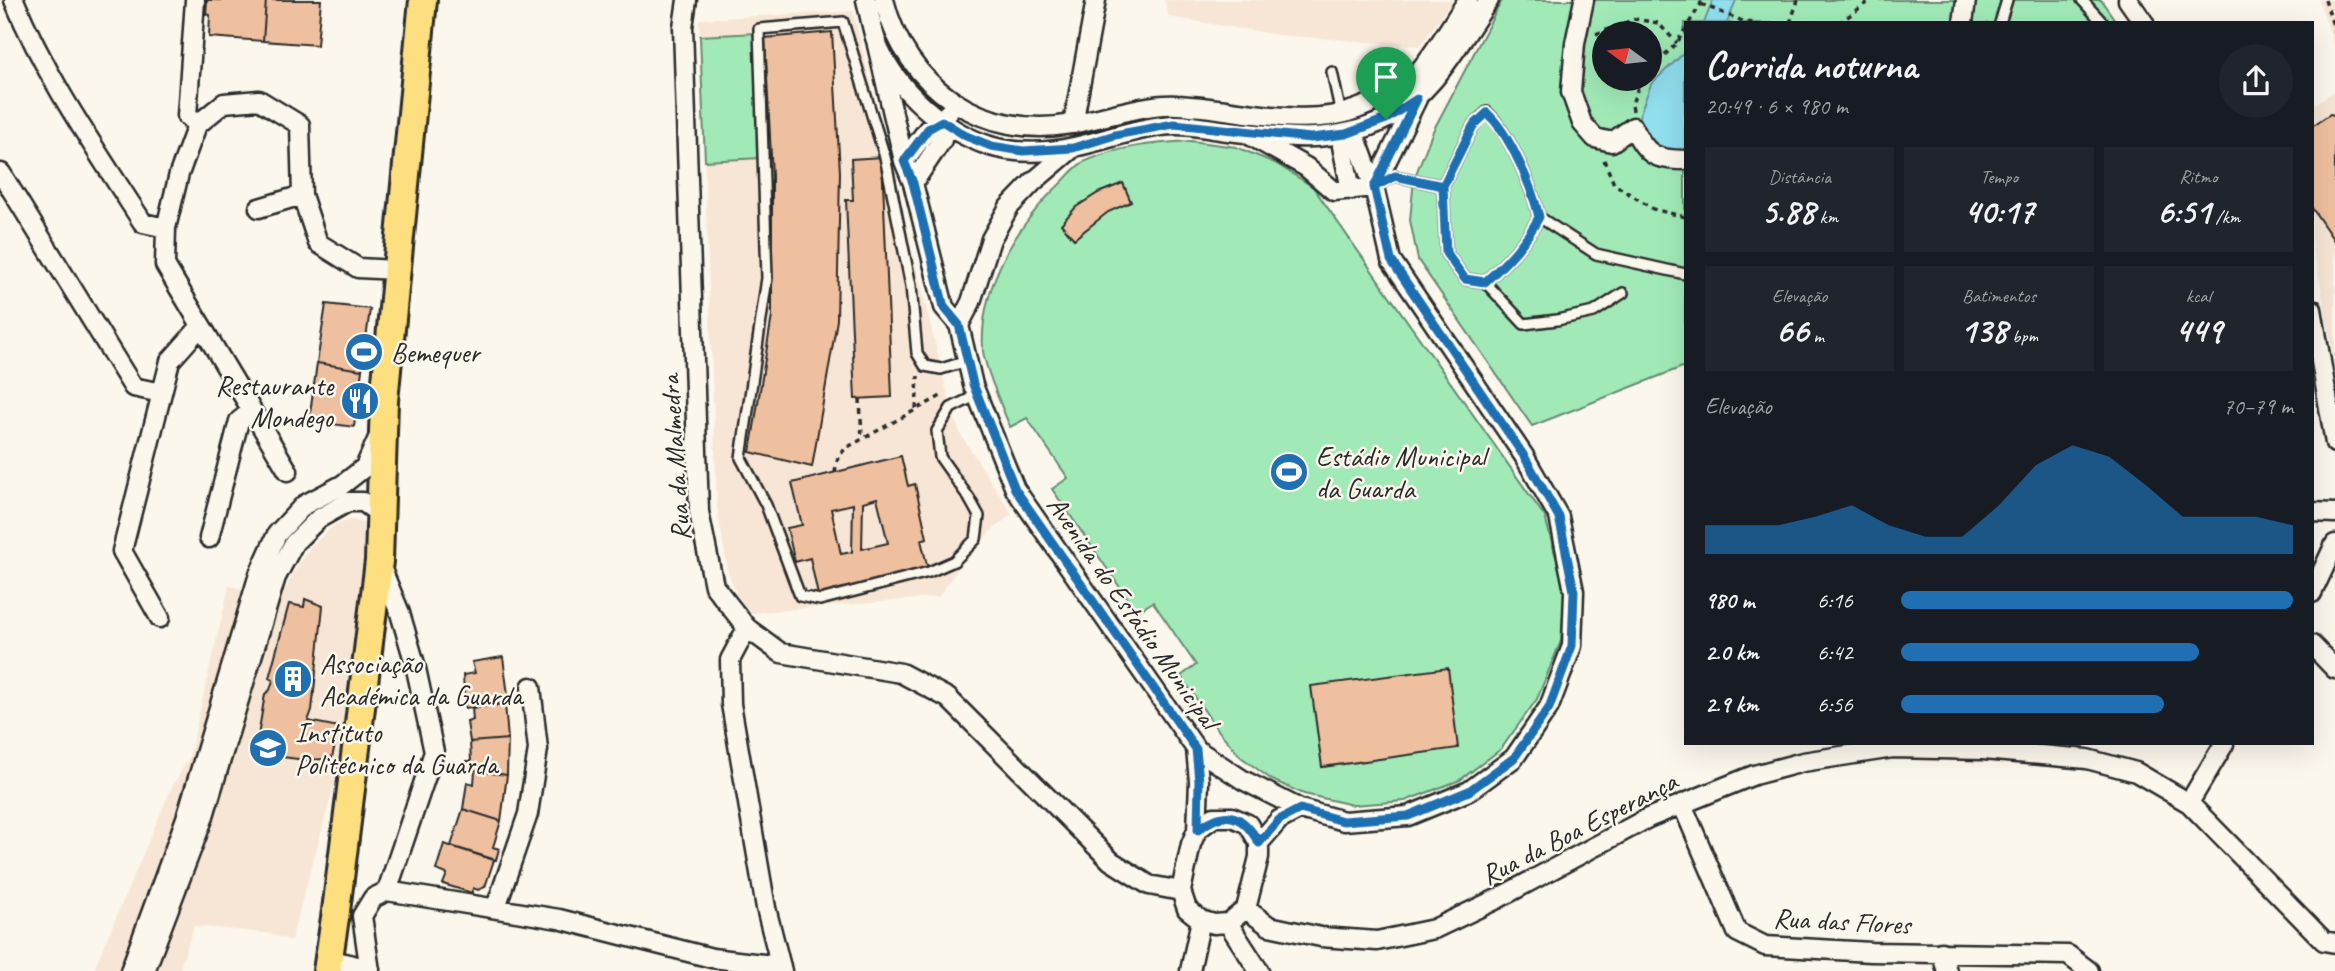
<!DOCTYPE html>
<html lang="pt">
<meta charset="utf-8">
<style>
body{margin:0;font-family:Caveat,sans-serif;background:#20242c;color:#f1f3f6;height:100vh;display:flex;flex-direction:column;font-size:26px;white-space:nowrap}
*{box-sizing:border-box;margin:0}
p{font-size:23px;color:#9ea1a6}
.icon{flex:none;width:38px;height:38px;fill:none;stroke:currentColor;stroke-width:2;stroke-linecap:round;stroke-linejoin:round}
.map{position:relative;flex:1;overflow:hidden}
.sheet{position:absolute;left:1684px;top:21px;width:630px;height:724px;display:flex;flex-direction:column;background:#171b24;border-radius:0px;box-shadow:0 7px 28px #0002}
.sheet>*{flex:none}
.needle{width:46px;rotate:285deg}
.fabs{position:absolute;left:1592px;top:21px;display:grid;gap:14px}
.fabs a{display:grid;place-items:center;width:70px;height:70px;border-radius:50%;background:#171b24;box-shadow:0 7px 28px #0002;font-size:35px}
.pin{position:absolute;display:grid;place-items:center;width:60px;height:60px;color:#fff;margin:-72px -30px;border-radius:50% 50% 50% 0;rotate:-45deg;box-shadow:0 0 7px #0007}
.pin .icon{rotate:45deg}
.round{display:grid;place-items:center;flex:none;width:74px;height:74px;border-radius:37px;background:#20242c}
.head{display:flex;align-items:center;justify-content:space-between;height:119px;padding:0 21px}
h1{font-size:38px;font-weight:700;line-height:52px}
.stats{display:grid;grid-template-columns:repeat(3,1fr);gap:10px;height:119px;padding:7px 21px}
.stats div{display:grid;align-content:center;border-radius:0px;background:#20242c;text-align:center}
.stats b{font-size:35px;font-weight:700}
.stats small{font-size:19px;font-weight:400}
.stats p{font-size:19px}
.chart{height:196px;padding:14px 21px}
.chart p{display:flex;justify-content:space-between}
.chart svg{width:100%;height:126px;margin-top:7px;fill:#1f6fb2;opacity:.7}
ul{padding:0 21px;list-style:none;font-size:23px}
li{display:grid;grid-template-columns:112px 84px 1fr;align-items:center;height:52px}
li i{height:18px;border-radius:9px;background:#1f6fb2}
.map>svg:first-child{display:block}
.built{fill:#f7e6d5}
.green{fill:#a1eab8;stroke:#668a72;stroke-width:2;fill-rule:evenodd}
.water{fill:#91dfef;stroke:#6897a1;stroke-width:2}
.building{fill:#efc09f;stroke:#2b2b2b;stroke-width:2;fill-rule:evenodd}
.lines{fill:none;stroke-linecap:round;stroke-linejoin:round}
.lane-casing{stroke:#2b2b2b;stroke-width:14}
.street-casing{stroke:#2b2b2b;stroke-width:23}
.primary-casing{stroke:#2b2b2b;stroke-width:32}
.path{stroke:#2b2b2b;stroke-width:3.5;stroke-dasharray:5 5;stroke-linecap:butt}
.lane{stroke:#fbf7ec;stroke-width:9}
.street{stroke:#fbf7ec;stroke-width:18}
.primary{stroke:#fedf80;stroke-width:26}
.route-casing{stroke:#fff;stroke-width:14}
.route{stroke:#1f6fb2;stroke-width:9}
.labels{text-anchor:middle;dominant-baseline:central;stroke-width:5;stroke-linejoin:round;paint-order:stroke}
.poi-label{font-size:28px;fill:#2b2b2b;stroke:#fbf7ec;text-anchor:start}
.street-label{font-size:28px;fill:#2b2b2b;stroke:#fbf7ec}
</style>
<div class="map">
<svg width="2335" height="971" viewBox="0 0 2335 971">
<rect width="100%" height="100%" fill="#fbf7ec"/>
<filter id="ink" filterUnits="userSpaceOnUse"><feTurbulence type="fractalNoise" baseFrequency=".0143" numOctaves="2"/><feDisplacementMap in="SourceGraphic" scale="14" xChannelSelector="R" yChannelSelector="G"/><feConvolveMatrix kernelMatrix="1 2 1 2 8 2 1 2 1" color-interpolation-filters="sRGB"/></filter>
<g filter="url(#ink)">
<path class="built" d="M1164,0H1453L1420,46L1279,35L1169,17Z
M2319,0H2335V48Z
M853,11L951,408L961,435L1012,514L990,532L966,558L938,597L751,613L737,595L728,572L717,507L699,19Z
M2335,91V363L2317,266L2312,252V106Z
M352,520L363,523L374,533L347,739L291,941L267,933L194,926L179,971H93L171,789L189,757L229,586L282,597L292,575L311,546L336,524Z"/>
<path class="green" d="M1502,0H2101L2117,23H1685V366L1532,426L1418,260L1410,220L1414,179L1433,131ZM1605,33H1650V79H1605Z
M756,33L761,158L705,161L700,36Z
M1191,141L1236,147L1275,163L1313,187L1545,517L1565,591L1561,641L1537,699L1501,749L1460,780L1405,801L1353,805L1304,794L1272,780L1241,757L1216,728L1181,676L1196,665L1153,602L1137,612L1052,489L1068,478L1027,418L1010,427C1003,409 985,369 983,351C979,287 1016,225 1062,182C1069,175 1077,164 1086,161C1120,146 1155,143 1191,141Z"/>
<path class="water" d="M1713,0H1736L1727,23H1704Z
M1685,52V154H1665L1646,138L1639,116L1651,84Z"/>
<path class="building" d="M207,0H266L263,41L209,37L210,15L206,14Z
M266,0H321L317,45L263,41Z
M832,32L840,172L837,320L812,467L750,452L772,316V176L765,38Z
M2330,114L2335,115V242L2312,208V126Z
M882,157L892,397L855,399L846,200H853L851,159Z
M1123,183L1131,202L1108,212L1074,239L1061,224L1076,207L1098,193Z
M326,304L370,309L362,370L317,363Z
M317,363L362,370L354,427L309,421Z
M901,456L908,486L915,484L927,538L921,540L928,569L818,595L810,558L795,562L787,528L802,525L792,483ZM877,498L888,543L862,549L863,502ZM853,504L852,552L841,554L831,509Z
M305,599L323,606L312,710L308,721L339,727L331,762L325,759L306,760L258,754L256,748L265,694L270,690L273,680L269,678L289,604L304,607Z
M503,657L509,703L465,708L463,675L475,673L472,662Z
M1448,668L1458,748L1322,767L1311,686Z
M505,704L508,739L470,742L467,722L473,720L472,708Z
M508,739L507,775L466,769V761H471L470,742Z
M475,771L507,775L501,821L463,809L467,782L474,784Z
M463,809L501,821L493,847L499,849L496,860L451,846Z
M444,844L494,860L485,887L478,890L473,888L472,893L443,884L447,874L436,870Z"/>
<g class="lines">
<defs>
<path id="lane" d="M2082,0L2103,23
M2000,23L2007,0
M1332,72L1341,114
M1378,184L1395,176L1443,186L1446,253L1465,279L1485,282C1507,262 1525,244 1539,217C1532,187 1510,134 1487,112L1473,126L1443,186
M1539,217L1596,254L1685,274
M1485,282L1524,324L1557,320L1594,312L1623,293
M967,361L941,369L925,366L917,353L911,286L885,157L843,22L759,29L767,278L741,458L766,505L800,596L820,600L929,572L954,561L976,539L979,516L969,498L940,457L937,431L951,408L977,395"/>
<path id="street" d="M14,0C47,80 97,151 143,223L166,228
M195,0L187,116L197,125
M687,0L683,27L699,512L714,586L747,628L781,653L901,673L948,698L1111,861L1149,885L1181,891
M866,0C870,15 872,32 878,46C898,91 943,131 990,146C1015,154 1049,153 1074,147C1107,140 1139,127 1173,125C1188,124 1205,128 1220,130C1276,137 1334,146 1386,119C1434,94 1459,42 1489,0
M884,0C906,88 983,140 1072,124C1103,118 1146,103 1177,105C1233,107 1303,130 1357,109C1378,101 1405,88 1420,70C1438,49 1452,23 1468,0
M1584,0L1575,43L1571,92L1582,123L1595,138L1612,142L1633,127C1646,155 1655,160 1685,160
M2128,0L2144,23
M1963,23L1966,0
M877,45L904,161L913,183L944,307L959,325L973,385L1015,489L1196,749L1243,780L1300,809L1344,821L1408,816L1469,791L1514,758L1549,707L1572,646L1574,591L1559,517L1524,456L1391,260L1374,187L1417,99
M1073,124L1096,0
M1346,134L1342,146L1351,190
M1249,135L1306,167L1334,191L1374,187L1358,143L1346,134
M904,161L928,129L942,121L948,113
M1,173L133,387L161,393
M913,183L942,140V121
M259,208L302,195
M2312,309L2335,443
M959,325L971,302L991,239L1009,207L1033,182L1073,148
M288,471L165,265L166,228L179,174L197,125L224,103L259,100L300,125L302,195L318,243L358,268L396,270
M2312,512L2335,513
M209,538L239,421L252,411
M2312,593L2335,544
M160,618L122,551L170,361L201,326
M747,628L730,660L731,704L766,908L782,971
M2312,645L2335,669
M1196,749L1199,781L1197,830L1191,844L1181,891L1187,909L1201,920L1214,924L1228,923L1246,909L1259,857V843L1248,824L1232,817H1214L1197,830
M2189,803L2224,744
M1682,804L1737,932L1765,946L1871,952L2068,955L2089,971
M1259,843L1279,820L1300,809
M387,891L559,919L712,958L781,966
M496,907L528,814L538,749L531,687
M1246,909L1269,926L1321,937L1377,941L1434,929L1497,899L1648,818L1754,775L1803,762L1893,748L1983,750L2087,759L2136,772L2189,803L2324,941L2335,943
M362,916L373,898L387,891L434,752L415,664L400,613L380,565
M362,916L370,971
M1228,923L1259,971
M1941,952L1947,971
M328,959L370,969
M130,971L186,818L259,574L277,534L304,505L342,485L365,467L379,436
M145,971L203,819L276,577L294,543L318,519L348,502H363L380,514
M1190,971L1201,920"/>
<path id="primary" d="M327,971L336,911L379,561L384,401L423,0"/>
</defs>
<use href="#lane" class="lane-casing"/>
<use href="#street" class="street-casing"/>
<use href="#primary" class="primary-casing"/>
<path class="path" d="M2325,0L2335,32
M1701,4L1745,22L1754,23
M1689,23L1701,4L1700,0
M1790,23L1798,0
M1839,23L1871,0
M1596,34L1635,19L1658,23L1677,43
M1650,69L1677,43L1685,29
M1633,111L1632,104L1641,79
M1604,160L1614,184L1653,209L1685,217
M860,399L862,438
M916,409L918,376
M835,472L838,457L846,448L941,396"/>
<use href="#lane" class="lane"/>
<use href="#street" class="street"/>
<use href="#primary" class="primary"/>
</g>
</g>
<g class="lines" filter="url(#ink)">
<defs>
<path id="route" d="M1386,119L1346,134L1311,138L1174,124L1115,135L1073,148L1023,151L991,146L966,136L942,121L928,129L904,161L913,183L944,307L959,325L973,384L1015,489L1196,749L1199,781L1198,830C1225,808 1242,813 1259,843L1279,820L1300,809L1343,821L1408,816L1469,791L1514,758L1549,708L1572,646L1574,591L1559,517L1524,456L1391,260L1374,187L1395,176L1443,186L1446,253L1465,279L1485,282C1507,262 1525,244 1539,217C1532,187 1510,134 1487,113L1473,126L1443,186L1395,176L1374,187L1417,99L1386,119"/>
</defs>
<use href="#route" class="route-casing"/>
<use href="#route" class="route"/>
</g>
<defs>
<symbol id="stadium-disc" viewBox="-11 -11 22 22"><circle r="9.5" fill="#1f6fb2" stroke="#fbf7ec"/><path d="M0-5a6.5 5 0 1 0 0 10a6.5 5 0 1 0 0-10ZM-3.5-1.8h7v3.6h-7Z" fill="#fff"/></symbol>
<symbol id="restaurant-disc" viewBox="-11 -11 22 22"><circle r="9.5" fill="#1f6fb2" stroke="#fbf7ec"/><path d="M-5-6h1v4h1v-4h1v4h1v-4h1v5L-1.5 .5V6h-2V.5L-5-1ZM5-6V6H3V1.5H1.5Q1.5-4 5-6Z" fill="#fff"/></symbol>
<symbol id="building-disc" viewBox="-11 -11 22 22"><circle r="9.5" fill="#1f6fb2" stroke="#fbf7ec"/><path d="M-4-6H4V6H1V3H-1V6H-4ZM-2.5-4.3h1.7v1.8h-1.7ZM.8-4.3h1.7v1.8H.8ZM-2.5-1h1.7V.8h-1.7ZM.8-1h1.7V.8H.8Z" fill="#fff"/></symbol>
<symbol id="university-disc" viewBox="-11 -11 22 22"><circle r="9.5" fill="#1f6fb2" stroke="#fbf7ec"/><path d="M0-5L7-2L0 1L-7-2ZM-4 1L0 2.5L4 1V4Q0 6-4 4Z" fill="#fff"/></symbol>
</defs>
<g fill-rule="evenodd">
<use href="#stadium-disc" x="342" y="330" width="44" height="44"/>
<use href="#restaurant-disc" x="338" y="379" width="44" height="44"/>
<use href="#stadium-disc" x="1267" y="450" width="44" height="44"/>
<use href="#building-disc" x="271" y="657" width="44" height="44"/>
<use href="#university-disc" x="246" y="726" width="44" height="44"/>
</g>
<g class="labels">
<g class="poi-label">
<text x="391" y="352">Bemequer</text>
<text x="333" y="385" text-anchor="end">Restaurante<tspan x="333" dy="32">Mondego</tspan></text>
<text x="1316" y="456">Estádio Municipal<tspan x="1316" dy="32">da Guarda</tspan></text>
<text x="320" y="663">Associação<tspan x="320" dy="32">Académica da Guarda</tspan></text>
<text x="295" y="732">Instituto<tspan x="295" dy="32">Politécnico da Guarda</tspan></text>
</g>
<g class="street-label">
<text transform="translate(675 458) rotate(-94)">Rua da Malmedra</text>
<text transform="translate(1133 612) rotate(55)">Avenida do Estádio Municipal</text>
<text transform="translate(1579 828) rotate(-27)">Rua da Boa Esperança</text>
<text transform="translate(1842 921) rotate(3)">Rua das Flores</text>
</g>
</g>
</svg>
<div class="fabs">
<a><svg class="needle" viewBox="-14 -14 28 28"><path d="M0-13l5 13h-10z" fill="#e53935"/><path d="M0 13l5-13h-10z" fill="#9ea1a6"/></svg></a>
</div>
<div class="pin" style="left:1386px;top:119px;background:#1e9e55"><svg class="icon" aria-label="arrive" viewBox="0 0 24 24"><path d="M6 21V4h12l-3 4 3 4H6"/></svg></div>
<section class="sheet">
<div class="head"><div><h1>Corrida noturna</h1><p>20:49 · 6 × 980 m</p></div><a class="round"><svg class="icon" aria-label="share" viewBox="0 0 24 24"><path d="M12 15V3M7 8l5-5 5 5M5 13v7h14v-7"/></svg></a></div>
<div class="stats">
<div><p>Distância</p><b>5.88<small> km</small></b></div>
<div><p>Tempo</p><b>40:17</b></div>
<div><p>Ritmo</p><b>6:51<small> /km</small></b></div>
</div>
<div class="stats">
<div><p>Elevação</p><b>66<small> m</small></b></div>
<div><p>Batimentos</p><b>138<small> bpm</small></b></div>
<div><p>kcal</p><b>449</b></div>
</div>
<div class="chart"><p><span>Elevação</span>70–79 m</p>
<svg viewBox="0 0 160 44" preserveAspectRatio="none"><path d="M0 44V34L10 34L20 34L30 31L40 27L50 34L60 38L70 38L80 27L90 13L100 6L110 10L120 20L130 31L140 31L150 31L160 34V44z"/></svg>
</div>
<ul>
<li><b>980 m</b>6:16<i style="width:100%"></i></li>
<li><b>2.0 km</b>6:42<i style="width:76%"></i></li>
<li><b>2.9 km</b>6:56<i style="width:67%"></i></li>
</ul>
</section>
</div>
